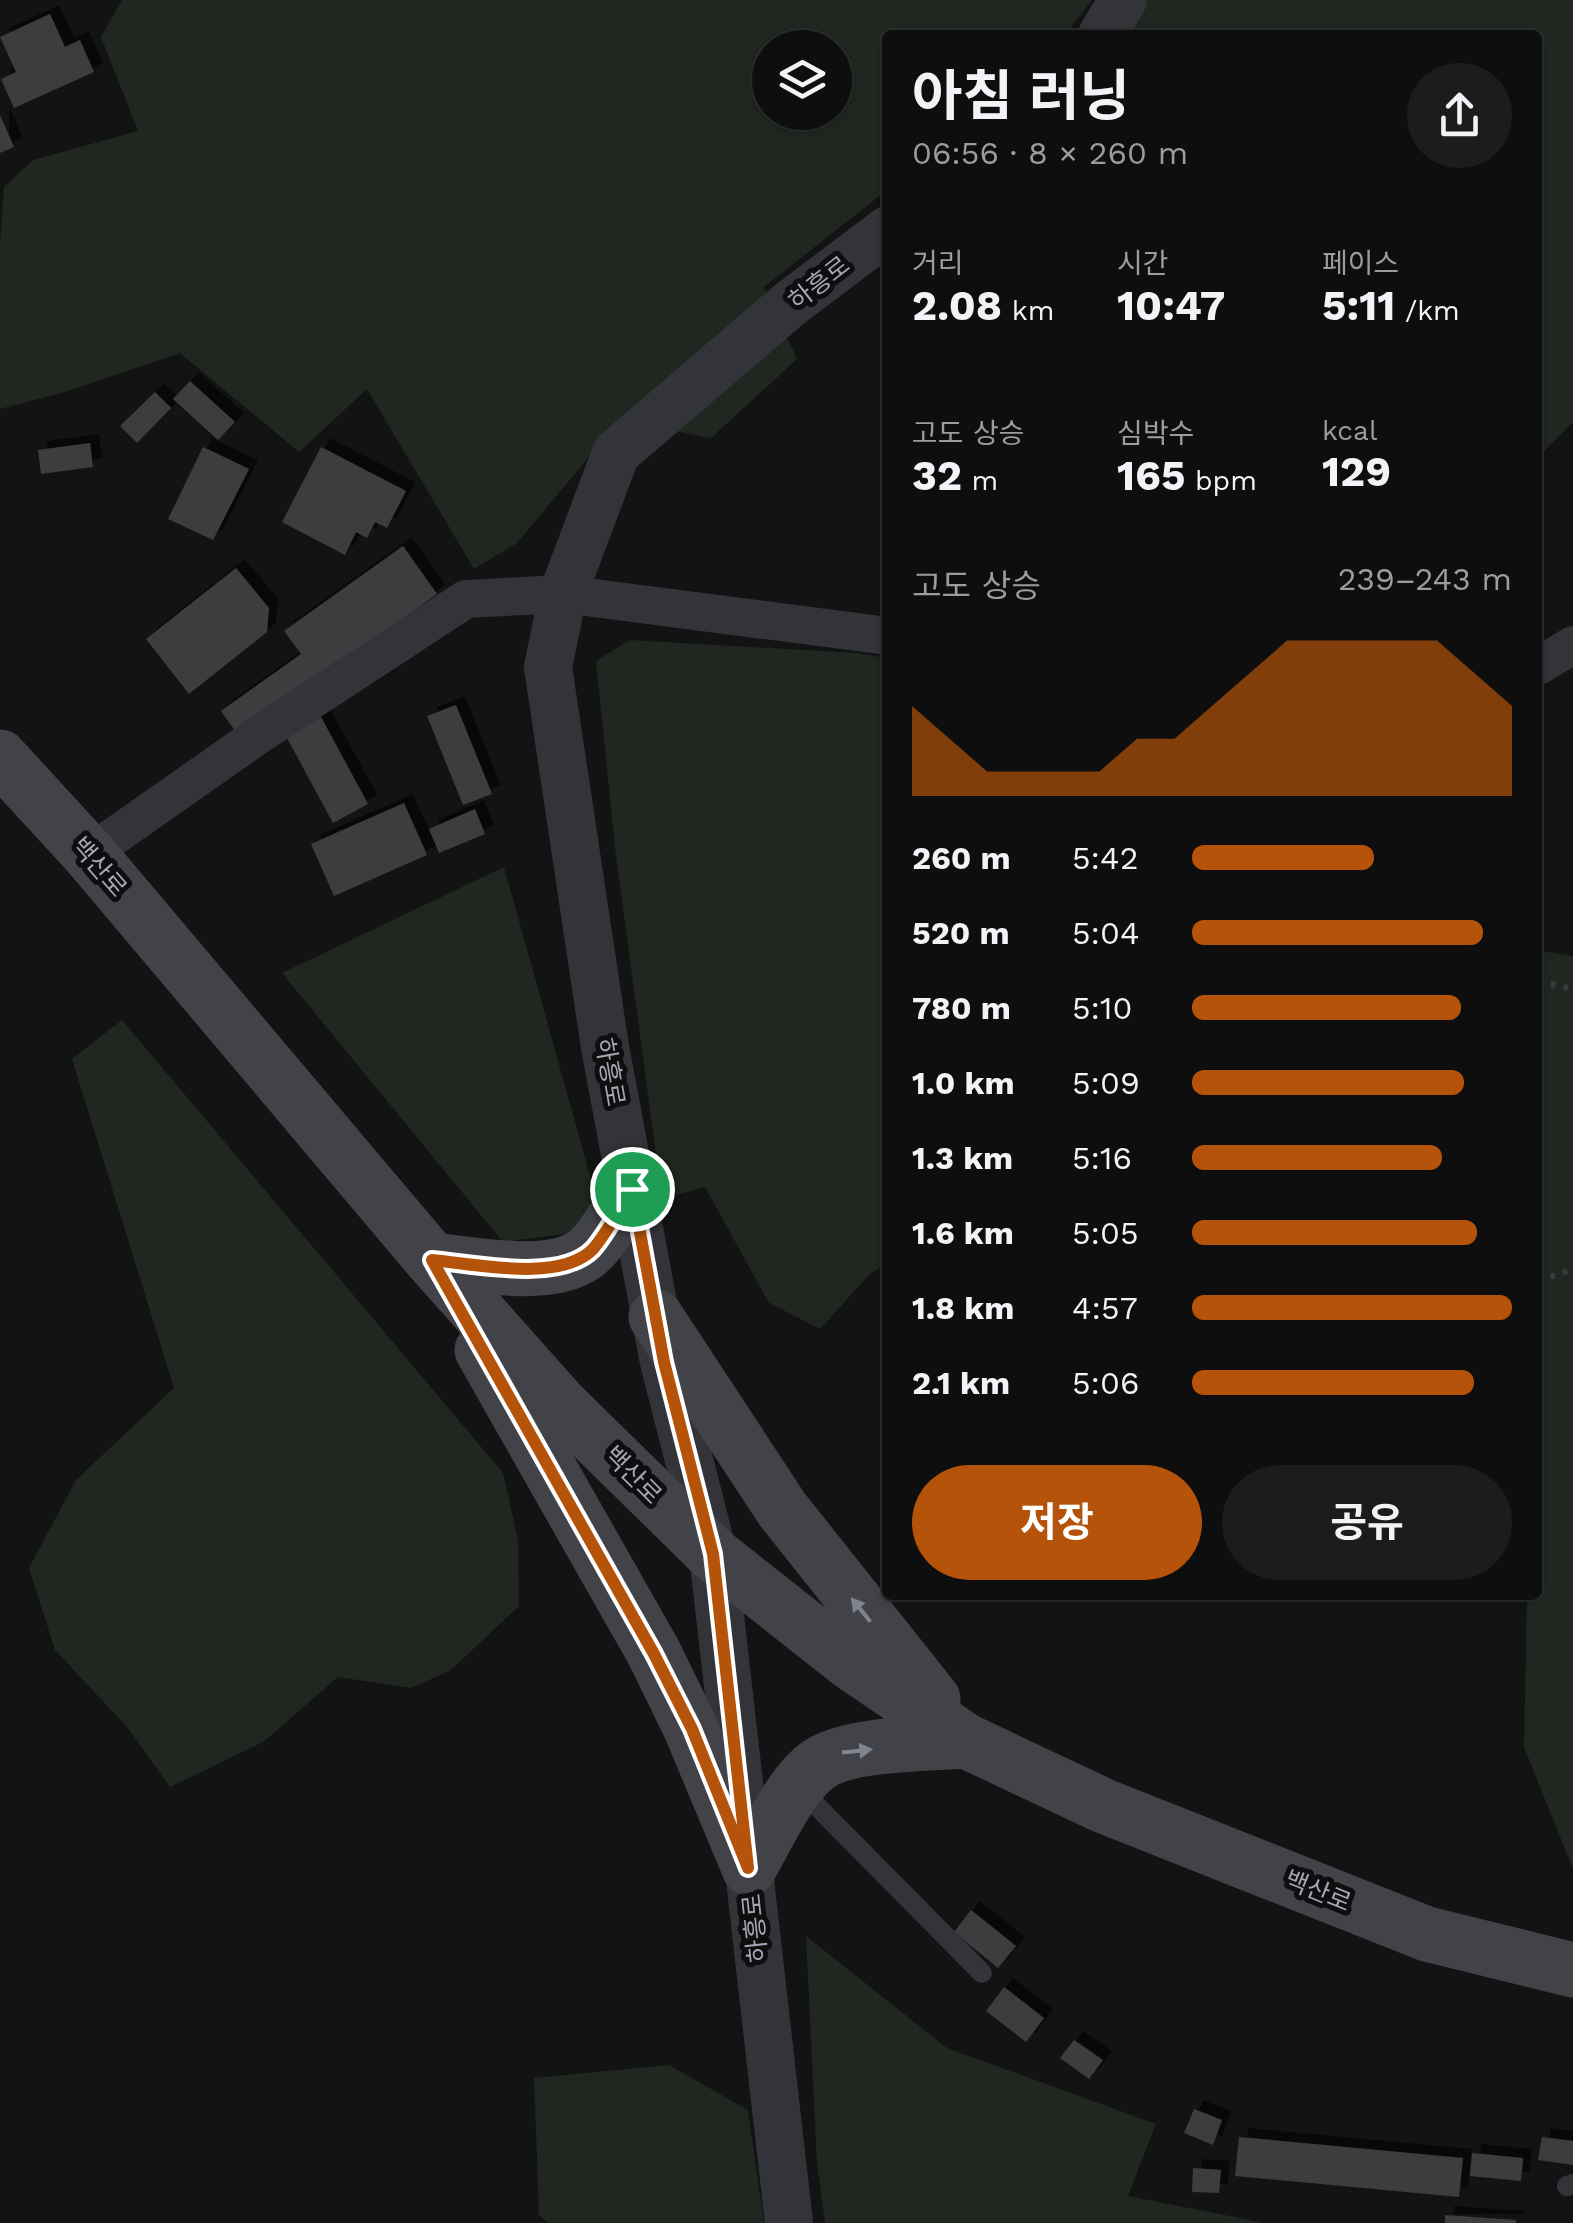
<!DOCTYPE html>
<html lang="ko">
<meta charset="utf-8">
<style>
body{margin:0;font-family:"Work Sans","Noto Sans KR",sans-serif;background:#1c1c1d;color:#f1f3f6;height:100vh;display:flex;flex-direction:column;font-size:38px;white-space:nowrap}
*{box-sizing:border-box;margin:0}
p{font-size:32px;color:#9b9c9e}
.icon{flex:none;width:55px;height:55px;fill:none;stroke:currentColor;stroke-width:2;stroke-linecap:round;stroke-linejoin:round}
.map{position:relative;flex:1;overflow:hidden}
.sheet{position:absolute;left:882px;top:30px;width:660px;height:1570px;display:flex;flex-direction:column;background:#0e0e0f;border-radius:10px;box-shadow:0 2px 8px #0004,0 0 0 2px #2e2e2f}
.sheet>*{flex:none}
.tools{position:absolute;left:752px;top:30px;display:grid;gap:20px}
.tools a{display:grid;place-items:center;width:100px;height:100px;border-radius:50%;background:#0e0e0f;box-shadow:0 2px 8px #0004,0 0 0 2px #2e2e2f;font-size:50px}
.pin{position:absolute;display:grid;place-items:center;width:85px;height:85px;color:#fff;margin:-42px;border:5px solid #fff;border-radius:50%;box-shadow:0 2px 10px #0007}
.round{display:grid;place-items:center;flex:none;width:105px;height:105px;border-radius:52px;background:#1c1c1d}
.summary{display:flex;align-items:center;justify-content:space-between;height:170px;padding:0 30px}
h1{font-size:55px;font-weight:700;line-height:75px}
.figures{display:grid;grid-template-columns:repeat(3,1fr);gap:15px;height:170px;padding:10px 30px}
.figures div{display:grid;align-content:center}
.figures b{font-size:42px;font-weight:700}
.figures small{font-size:28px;font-weight:400}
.figures p{font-size:28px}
.chart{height:280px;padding:20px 30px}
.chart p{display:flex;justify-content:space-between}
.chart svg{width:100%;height:180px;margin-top:10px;fill:#b45309;opacity:.7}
.cta{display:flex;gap:20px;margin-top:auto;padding:20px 30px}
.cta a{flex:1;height:115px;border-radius:60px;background:#b45309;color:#fff;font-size:40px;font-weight:700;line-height:115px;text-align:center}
.cta a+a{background:#1c1c1d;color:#f1f3f6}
ul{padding:0 30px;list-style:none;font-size:32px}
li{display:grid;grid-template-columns:160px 120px 1fr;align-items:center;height:75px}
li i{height:25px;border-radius:12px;background:#b45309}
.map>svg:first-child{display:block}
.green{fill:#1f2720;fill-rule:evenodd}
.building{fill:#3d3c41;filter:url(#shadow)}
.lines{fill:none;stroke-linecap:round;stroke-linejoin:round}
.path{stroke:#393b40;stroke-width:6;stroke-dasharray:5 8;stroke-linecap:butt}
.service{stroke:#333439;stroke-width:20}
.minor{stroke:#333439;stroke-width:38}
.tertiary{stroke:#333439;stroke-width:48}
.secondary{stroke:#414349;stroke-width:55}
.oneway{fill:#81848f}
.route-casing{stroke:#fff;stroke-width:20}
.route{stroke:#b45309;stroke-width:12}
.labels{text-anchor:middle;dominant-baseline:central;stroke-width:10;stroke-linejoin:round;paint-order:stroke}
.street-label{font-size:25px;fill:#a4a7b5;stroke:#0e0e0f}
</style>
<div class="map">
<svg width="1573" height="2223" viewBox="0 0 1573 2223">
<defs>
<filter id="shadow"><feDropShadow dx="9" dy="-9" stdDeviation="0" flood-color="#0009"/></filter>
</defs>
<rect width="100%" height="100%" fill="#131314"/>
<path class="green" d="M122,0H1092L1065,35H888L887,190L764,287L797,359L711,438L619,421L517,543L474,569L367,389L299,452L180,353L65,392L0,409V244L4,187L33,160L138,131L101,37ZM770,48H835V112H770Z
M1145,0H1573V422L1538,457V35H1123Z
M630,640L856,653L887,658V1262L869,1275L820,1329L769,1303L705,1187L662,1199L615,848L596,661Z
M504,867L596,1197L572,1233L503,1242L282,973Z
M1538,950L1573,956V1869L1524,1747L1527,1595H1538Z
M122,1020L503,1473L518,1540L519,1606L451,1670L411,1688L338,1677L263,1742L170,1787L128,1728L55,1650L29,1568L76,1480L174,1388L72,1059Z
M806,1936L947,2048L1156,2124L1128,2196L1265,2223H825L817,2164Z
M669,2065L748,2110L764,2223H548L539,2215L534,2078Z"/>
<path class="building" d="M50,14L65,47L80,40L94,72L14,108L1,79L16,72L0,37Z
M0,115L14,147L0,153Z
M190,381L235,422L218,440L173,399Z
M155,392L171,408L137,443L120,426Z
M90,443L93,467L41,474L38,450Z
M203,447L249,469L213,540L168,519Z
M321,447L406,491L387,528L375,522L367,538L356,532L345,555L282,522Z
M403,546L437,594L238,735L221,711L301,654L284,631Z
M236,568L269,608L267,632L189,694L146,639Z
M456,705L492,794L463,805L427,716Z
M321,717L368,804L333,823L286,736Z
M404,803L427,855L334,896L311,844Z
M475,809L485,834L439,853L429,829Z
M971,1910L1016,1946L998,1968L954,1932Z
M1004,1987L1044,2018L1026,2042L986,2011Z
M1074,2040L1103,2060L1089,2079L1060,2058Z
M1194,2109L1222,2120L1213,2145L1184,2133Z
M1239,2137L1463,2158L1459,2197L1235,2176Z
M1542,2137L1573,2141V2165L1538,2160Z
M1472,2153L1523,2158L1521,2181L1470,2176Z
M1193,2168L1221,2170L1219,2193L1192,2192Z
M1445,2215L1516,2220V2223H1445Z"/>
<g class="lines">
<path class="path" d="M1538,981L1573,989
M1538,1281L1573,1269"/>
<path class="service" d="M799,1788L982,1973
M1567,2186L1573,2184"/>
<path class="minor" d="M1538,666L1573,645
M89,854L260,734L466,599L563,594L888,636"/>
<path class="tertiary" d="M1102,35L1123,0
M789,2223L713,1554L664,1362L605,1047L548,667L563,594L616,453L791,303L888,230"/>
<path class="secondary" d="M0,757L89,854L432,1260L561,1405L713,1554L851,1663L966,1741L1104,1806L1427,1934L1573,1970
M432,1260C475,1264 560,1283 592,1248C608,1232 619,1208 631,1189
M656,1317L782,1509L933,1699
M482,1350L654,1653L691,1729L749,1868
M749,1868C767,1838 790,1784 819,1764C850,1743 927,1744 966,1741"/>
</g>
<defs><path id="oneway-solid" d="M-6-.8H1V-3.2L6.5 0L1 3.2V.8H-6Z" transform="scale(2.5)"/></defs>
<g class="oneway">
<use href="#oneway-solid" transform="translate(861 1610) rotate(-129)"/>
<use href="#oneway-solid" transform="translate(857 1751) rotate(-6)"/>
</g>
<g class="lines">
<defs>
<path id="route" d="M632,1189L664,1362L713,1554L748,1868L692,1729L654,1654L432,1260C475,1264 560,1283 593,1249C608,1232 619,1208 632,1189Z"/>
</defs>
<use href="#route" class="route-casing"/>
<use href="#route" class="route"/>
</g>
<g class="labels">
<g class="street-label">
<text transform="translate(819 283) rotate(-38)">하흥로</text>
<text transform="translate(99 867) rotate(49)">백산로</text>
<text transform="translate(610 1072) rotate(80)">하흥로</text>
<text transform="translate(633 1475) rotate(45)">백산로</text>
<text transform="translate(1318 1891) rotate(22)">백산로</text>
<text transform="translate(755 1928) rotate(-96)">하흥로</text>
</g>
</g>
</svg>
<div class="tools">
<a><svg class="icon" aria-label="layers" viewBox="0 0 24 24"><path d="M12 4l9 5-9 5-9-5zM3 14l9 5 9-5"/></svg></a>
</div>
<div class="pin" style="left:632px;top:1189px;background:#1e9e55"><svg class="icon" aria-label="arrive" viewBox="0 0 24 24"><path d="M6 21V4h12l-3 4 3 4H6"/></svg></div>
<section class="sheet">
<div class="summary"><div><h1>아침 러닝</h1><p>06:56 · 8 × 260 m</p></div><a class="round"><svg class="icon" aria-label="share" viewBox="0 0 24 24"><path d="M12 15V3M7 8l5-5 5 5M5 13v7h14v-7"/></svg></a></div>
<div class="figures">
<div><p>거리</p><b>2.08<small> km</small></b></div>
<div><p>시간</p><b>10:47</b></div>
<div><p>페이스</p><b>5:11<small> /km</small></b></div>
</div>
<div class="figures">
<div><p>고도 상승</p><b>32<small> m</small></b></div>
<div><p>심박수</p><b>165<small> bpm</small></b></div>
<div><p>kcal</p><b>129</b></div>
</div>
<div class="chart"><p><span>고도 상승</span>239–243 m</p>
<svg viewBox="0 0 160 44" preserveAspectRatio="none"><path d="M0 44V22L10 30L20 38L30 38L40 38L50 38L60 30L70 30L80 22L90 14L100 6L110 6L120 6L130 6L140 6L150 14L160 22V44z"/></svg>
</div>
<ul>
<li><b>260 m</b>5:42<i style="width:57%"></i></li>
<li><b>520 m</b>5:04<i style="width:91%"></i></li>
<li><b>780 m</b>5:10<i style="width:84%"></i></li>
<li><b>1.0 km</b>5:09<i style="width:85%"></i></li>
<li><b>1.3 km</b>5:16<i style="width:78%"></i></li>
<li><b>1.6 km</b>5:05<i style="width:89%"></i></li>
<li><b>1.8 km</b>4:57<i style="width:100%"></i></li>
<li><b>2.1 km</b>5:06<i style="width:88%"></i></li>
</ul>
<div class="cta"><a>저장</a><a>공유</a></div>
</section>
</div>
